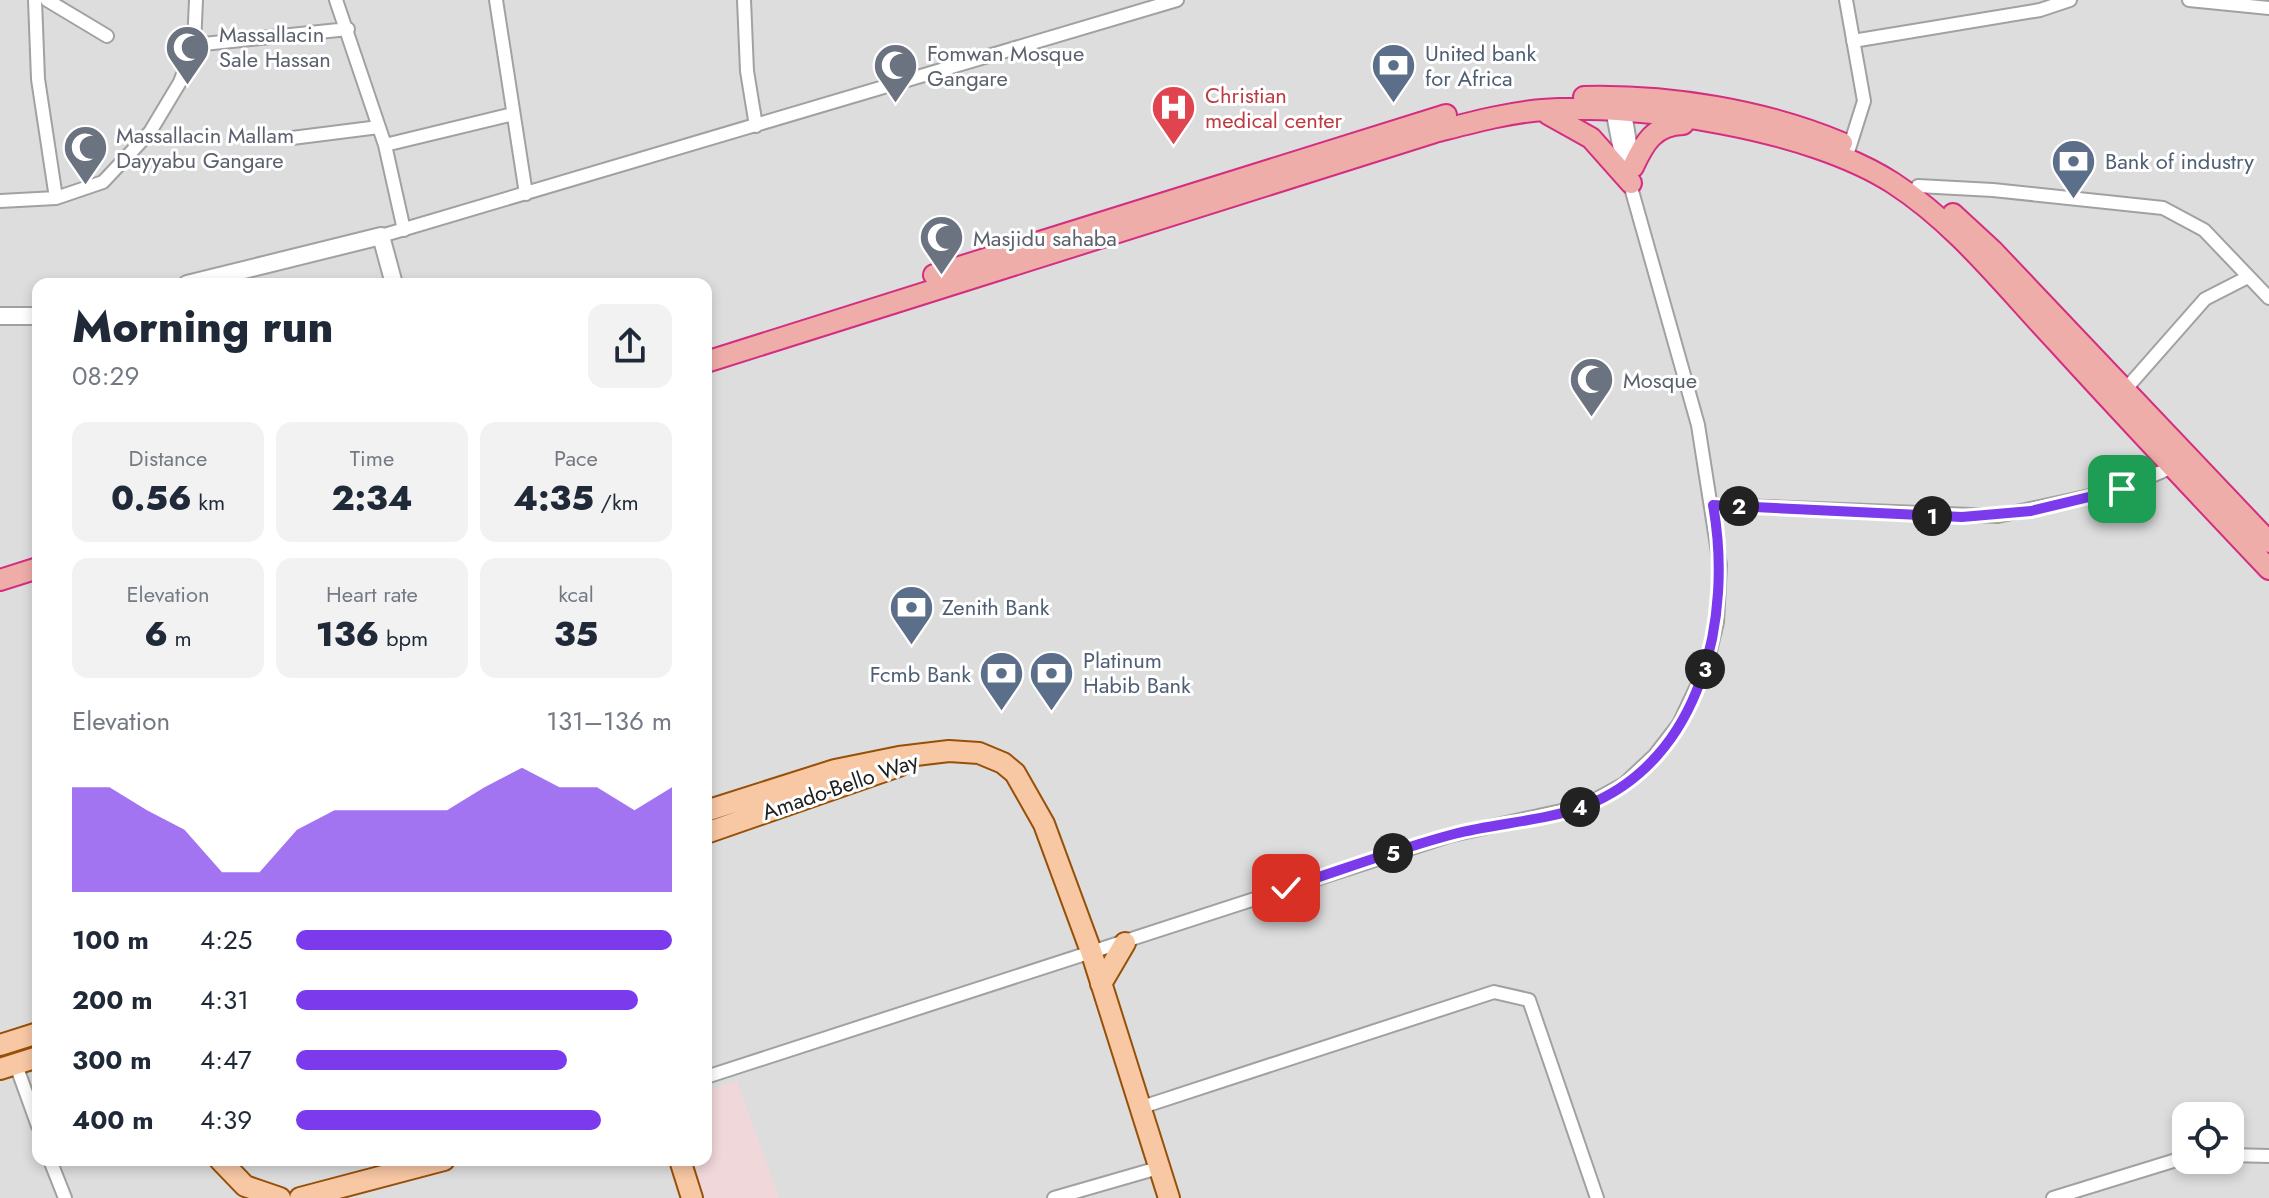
<!DOCTYPE html>
<meta charset="utf-8">
<style>
body{margin:0;font-family:Jost,sans-serif;background:#f2f2f3;color:#1f2937;height:100vh;display:flex;flex-direction:column;font-size:30px;white-space:nowrap}
*{box-sizing:border-box;margin:0}
p{font-size:26px;color:#747a83}
.icon{flex:none;width:44px;height:44px;fill:none;stroke:currentColor;stroke-width:2;stroke-linecap:round;stroke-linejoin:round}
.map{position:relative;flex:1;overflow:hidden}
.panel{position:absolute;left:32px;top:278px;width:680px;height:888px;display:flex;flex-direction:column;background:#fff;border-radius:16px;box-shadow:0 4px 12px #0003}
.panel>*{flex:none}
.controls{position:absolute;left:2172px;top:1102px;display:grid;gap:16px}
.controls a{display:grid;place-items:center;width:72px;height:72px;border-radius:16px;background:#fff;box-shadow:0 4px 12px #0003;font-size:40px}
.pin{position:absolute;display:grid;place-items:center;width:68px;height:68px;color:#fff;margin:-34px;border-radius:16px;box-shadow:0 4px 12px #0006}
.km{position:absolute;width:40px;height:40px;margin:-20px;border-radius:50%;background:#222;color:#fff;font-size:22px;line-height:40px;text-align:center}
.round{display:grid;place-items:center;flex:none;width:84px;height:84px;border-radius:16px;background:#f2f2f3}
.summary{display:flex;align-items:center;justify-content:space-between;height:136px;padding:0 40px}
h1{font-size:44px;font-weight:800;line-height:60px}
.metrics{display:grid;grid-template-columns:repeat(3,1fr);gap:12px;height:136px;padding:8px 40px}
.metrics div{display:grid;align-content:center;border-radius:16px;background:#f2f2f3;text-align:center}
.metrics b{font-size:34px;font-weight:800}
.metrics small{font-size:22px;font-weight:400}
.metrics p{font-size:22px}
.chart{height:224px;padding:16px 40px}
.chart p{display:flex;justify-content:space-between}
.chart svg{width:100%;height:144px;margin-top:8px;fill:#7c3aed;opacity:.7}
ul{padding:0 40px;list-style:none;font-size:26px}
li{display:grid;grid-template-columns:128px 96px 1fr;align-items:center;height:60px}
li i{height:20px;border-radius:10px;background:#7c3aed}
.map>svg:first-child{display:block}
.residential{fill:#dedddd;fill-rule:evenodd}
.commercial{fill:#f0d7da}
.lines{fill:none;stroke-linecap:round;stroke-linejoin:round}
.minor-casing{stroke:#a1a1a1;stroke-width:16}
.tertiary-casing{stroke:#a1a1a1;stroke-width:20}
.primary-casing{stroke:#965007;stroke-width:24}
.trunk-casing{stroke:#d42e81;stroke-width:24}
.minor{stroke:#fff;stroke-width:12}
.tertiary{stroke:#fff;stroke-width:16}
.primary{stroke:#f8c7a4;stroke-width:20}
.trunk{stroke:#eeada9;stroke-width:20}
.route-casing{stroke:#fff;stroke-width:16}
.route{stroke:#7c3aed;stroke-width:10}
.labels{text-anchor:middle;dominant-baseline:central;stroke-width:6;stroke-linejoin:round;paint-order:stroke}
.worship-label{font-size:22px;fill:#5b616d;stroke:#fff;text-anchor:start}
.service-label{font-size:22px;fill:#4e5e75;stroke:#fff;text-anchor:start}
.health-label{font-size:22px;fill:#be3a42;stroke:#fff;text-anchor:start}
.street-label{font-size:22px;fill:#202020;stroke:#fff}
</style>
<div class="map">
<svg width="2269" height="1198" viewBox="0 0 2269 1198">
<rect width="100%" height="100%" fill="#f0ece7"/>
<path class="residential" d="M0,0H2269V1198H0ZM38,284H706V1160H38ZM2186,1116H2230V1160H2186Z"/>
<path class="commercial" d="M737,1081L779,1198H703L691,1160H706V1090Z"/>
<g class="lines">
<defs>
<path id="minor" d="M35,0L38,79L56,198
M47,0L107,36
M336,0L385,145L404,230
M496,0L526,194
M744,0L747,71L756,126
M1846,0L1864,101L1847,155
M2189,0L2269,8
M1853,41L2040,10L2070,0
M194,45L348,29
M1624,106L1633,162
M292,138L379,127
M385,145L513,114
M1918,186L1993,190L2163,208L2204,230L2269,298
M0,201L56,198L103,182L150,132L180,82L194,45L196,0
M381,236L1177,0
M2124,391L2205,299L2248,277
M1713,505L1998,516L2122,489L2177,465
M16,1065L38,1126
M706,1077L1452,835L1584,806L1624,784L1655,755L1679,724L1706,667L1717,622L1720,565L1698,425L1619,145L1611,104
M1139,1108L1494,992L1529,1000L1597,1198
M2230,1155L2269,1156
M50,1160L65,1198
M1054,1198L1158,1168
M2053,1198L2186,1157"/>
<path id="tertiary" d="M187,284L381,236L394,284
M0,316H38"/>
<path id="primary" d="M706,811L835,770L899,757L949,751L979,753L1003,763L1015,773L1044,824L1092,954L1169,1198
M706,833L899,766
M1101,984L1125,943
M0,1045L38,1033
M0,1069L38,1057
M220,1160L245,1186L280,1198
M680,1160L692,1198
M300,1198L444,1160"/>
<path id="trunk" d="M1584,97C1669,95 1763,110 1842,143
M1548,114L1591,138L1631,183
M1633,167C1644,143 1654,125 1683,124
M1953,214L1992,250L2269,542
M934,275L1446,115
M706,362L1435,132C1470,123 1506,113 1542,110C1641,103 1809,129 1893,183C1957,224 2006,288 2058,343C2127,419 2198,494 2269,569
M0,580L38,568"/>
</defs>
<use href="#minor" class="minor-casing"/>
<use href="#tertiary" class="tertiary-casing"/>
<use href="#primary" class="primary-casing"/>
<use href="#trunk" class="trunk-casing"/>
<use href="#minor" class="minor"/>
<use href="#tertiary" class="tertiary"/>
<use href="#primary" class="primary"/>
<use href="#trunk" class="trunk"/>
</g>
<g class="lines">
<defs>
<path id="route" d="M1286,888C1342,870 1397,849 1454,834C1496,823 1545,821 1585,806C1703,760 1733,616 1713,505L1962,517L2031,511L2122,489"/>
</defs>
<use href="#route" class="route-casing"/>
<use href="#route" class="route"/>
</g>
<defs>
<symbol id="mosque-pin" viewBox="-11 -11 22 30"><path d="M0 17L-7.5 6A9.5 9.5 0 1 1 7.5 6Z" fill="#6b7280" stroke="#fff"/><path d="M3.5-4.9A6 6 0 1 0 3.5 4.9A5 5 0 1 1 3.5-4.9Z" fill="#fff"/></symbol>
<symbol id="bank-pin" viewBox="-11 -11 22 30"><path d="M0 17L-7.5 6A9.5 9.5 0 1 1 7.5 6Z" fill="#5c6f8a" stroke="#fff"/><path d="M-6-4H6V4H-6ZM0-2.3a2.3 2.3 0 1 0 0 4.6a2.3 2.3 0 1 0 0-4.6Z" fill="#fff"/></symbol>
<symbol id="hospital-pin" viewBox="-11 -11 22 30"><path d="M0 17L-7.5 6A9.5 9.5 0 1 1 7.5 6Z" fill="#e0444e" stroke="#fff"/><path d="M-5-5h3v3.5h4V-5h3V5h-3V1.5h-4V5h-3Z" fill="#fff"/></symbol>
</defs>
<g fill-rule="evenodd">
<use href="#mosque-pin" x="162" y="22" width="51" height="69"/>
<use href="#mosque-pin" x="870" y="40" width="51" height="69"/>
<use href="#bank-pin" x="1368" y="40" width="51" height="69"/>
<use href="#hospital-pin" x="1148" y="82" width="51" height="69"/>
<use href="#mosque-pin" x="60" y="122" width="51" height="69"/>
<use href="#bank-pin" x="2048" y="136" width="51" height="69"/>
<use href="#mosque-pin" x="916" y="212" width="51" height="69"/>
<use href="#mosque-pin" x="1566" y="354" width="51" height="69"/>
<use href="#bank-pin" x="886" y="582" width="51" height="69"/>
<use href="#bank-pin" x="1026" y="648" width="51" height="69"/>
<use href="#bank-pin" x="976" y="648" width="51" height="69"/>
</g>
<g class="labels">
<g class="worship-label">
<text x="219" y="34">Massallacin<tspan x="219" dy="25">Sale Hassan</tspan></text>
<text x="927" y="53">Fomwan Mosque<tspan x="927" dy="25">Gangare</tspan></text>
<text x="116" y="135">Massallacin Mallam<tspan x="116" dy="25">Dayyabu Gangare</tspan></text>
<text x="973" y="238">Masjidu sahaba</text>
<text x="1623" y="380">Mosque</text>
</g>
<g class="service-label">
<text x="1425" y="53">United bank<tspan x="1425" dy="25">for Africa</tspan></text>
<text x="2105" y="161">Bank of industry</text>
<text x="942" y="607">Zenith Bank</text>
<text x="1083" y="660">Platinum<tspan x="1083" dy="25">Habib Bank</tspan></text>
<text x="971" y="674" text-anchor="end">Fcmb Bank</text>
</g>
<g class="health-label">
<text x="1205" y="95">Christian<tspan x="1205" dy="25">medical center</tspan></text>
</g>
<g class="street-label">
<text transform="translate(840 786) rotate(-19)">Amado-Bello Way</text>
</g>
</g>
</svg>
<div class="controls">
<a><svg class="icon" aria-label="locate" viewBox="0 0 24 24"><circle cx="12" cy="12" r="6"/><path d="M12 2v4M12 18v4M2 12h4M18 12h4"/></svg></a>
</div>
<div class="pin" style="left:2122px;top:489px;background:#1e9e55"><svg class="icon" aria-label="arrive" viewBox="0 0 24 24"><path d="M6 21V4h12l-3 4 3 4H6"/></svg></div>
<div class="pin" style="left:1286px;top:888px;background:#d93025"><svg class="icon" aria-label="check" viewBox="0 0 24 24"><path d="M5 12l5 5 9-10"/></svg></div>
<b class="km" style="left:1932px;top:516px">1</b>
<b class="km" style="left:1739px;top:506px">2</b>
<b class="km" style="left:1705px;top:669px">3</b>
<b class="km" style="left:1580px;top:807px">4</b>
<b class="km" style="left:1393px;top:853px">5</b>
<section class="panel">
<div class="summary"><div><h1>Morning run</h1><p>08:29</p></div><a class="round"><svg class="icon" aria-label="share" viewBox="0 0 24 24"><path d="M12 15V3M7 8l5-5 5 5M5 13v7h14v-7"/></svg></a></div>
<div class="metrics">
<div><p>Distance</p><b>0.56<small> km</small></b></div>
<div><p>Time</p><b>2:34</b></div>
<div><p>Pace</p><b>4:35<small> /km</small></b></div>
</div>
<div class="metrics">
<div><p>Elevation</p><b>6<small> m</small></b></div>
<div><p>Heart rate</p><b>136<small> bpm</small></b></div>
<div><p>kcal</p><b>35</b></div>
</div>
<div class="chart"><p><span>Elevation</span>131–136 m</p>
<svg viewBox="0 0 160 44" preserveAspectRatio="none"><path d="M0 44V12L10 12L20 19L30 25L40 38L50 38L60 25L70 19L80 19L90 19L100 19L110 12L120 6L130 12L140 12L150 19L160 12V44z"/></svg>
</div>
<ul>
<li><b>100 m</b>4:25<i style="width:100%"></i></li>
<li><b>200 m</b>4:31<i style="width:91%"></i></li>
<li><b>300 m</b>4:47<i style="width:72%"></i></li>
<li><b>400 m</b>4:39<i style="width:81%"></i></li>
</ul>
</section>
</div>
